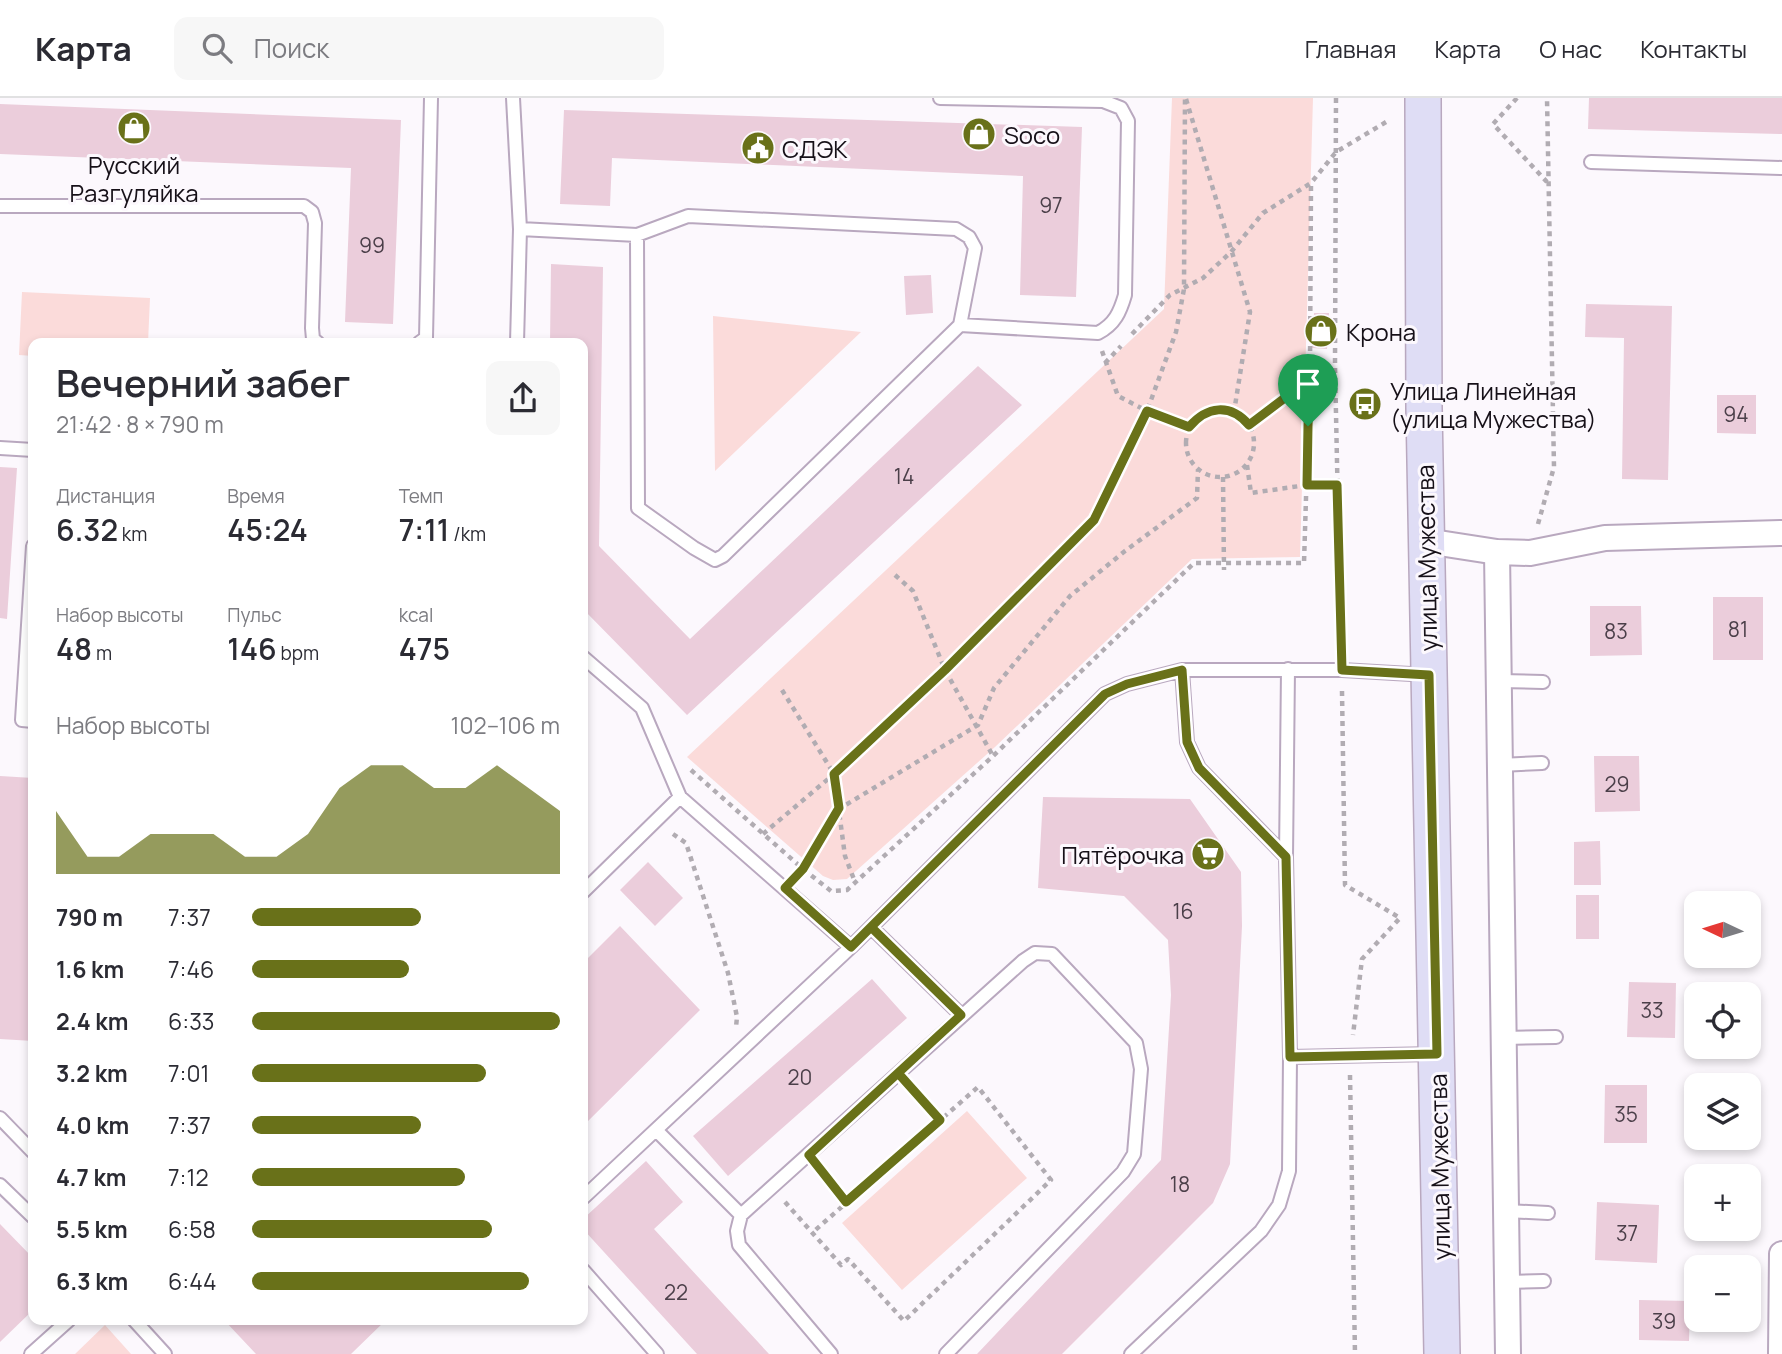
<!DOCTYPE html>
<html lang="ru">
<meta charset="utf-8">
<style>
body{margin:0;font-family:Manrope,sans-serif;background:#f7f7f7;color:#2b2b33;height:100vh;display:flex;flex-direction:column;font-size:26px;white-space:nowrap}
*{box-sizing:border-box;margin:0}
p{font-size:23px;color:#7c7c81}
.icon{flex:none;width:38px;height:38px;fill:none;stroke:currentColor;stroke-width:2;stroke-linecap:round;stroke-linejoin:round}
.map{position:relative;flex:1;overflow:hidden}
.panel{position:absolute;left:28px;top:240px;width:560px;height:987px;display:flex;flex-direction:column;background:#fff;border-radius:14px;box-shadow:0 4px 10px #0003}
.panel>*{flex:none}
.needle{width:46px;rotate:274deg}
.fabs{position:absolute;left:1684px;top:793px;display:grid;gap:14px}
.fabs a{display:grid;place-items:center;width:77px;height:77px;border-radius:14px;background:#fff;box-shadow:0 4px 10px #0003;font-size:35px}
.pin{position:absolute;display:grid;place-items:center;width:60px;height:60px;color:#fff;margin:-72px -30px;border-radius:50% 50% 50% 0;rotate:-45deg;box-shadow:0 0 7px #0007}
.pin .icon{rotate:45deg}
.round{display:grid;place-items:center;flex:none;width:74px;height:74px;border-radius:14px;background:#f7f7f7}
.overview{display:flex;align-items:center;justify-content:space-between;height:119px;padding:0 28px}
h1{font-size:38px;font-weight:600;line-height:52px}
.figures{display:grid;grid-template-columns:repeat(3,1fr);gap:10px;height:119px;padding:7px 28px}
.figures div{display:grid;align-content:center}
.figures b{font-size:30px;font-weight:600}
.figures small{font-size:19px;font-weight:400}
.figures p{font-size:19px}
.chart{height:196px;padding:14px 28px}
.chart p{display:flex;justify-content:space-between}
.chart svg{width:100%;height:126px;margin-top:7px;fill:#697119;opacity:.7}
ul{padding:0 28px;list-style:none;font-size:23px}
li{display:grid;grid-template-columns:112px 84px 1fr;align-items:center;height:52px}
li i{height:18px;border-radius:9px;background:#697119}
header{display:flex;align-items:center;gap:42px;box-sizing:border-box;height:98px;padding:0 35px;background:#fff;border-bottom:2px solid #e1e1e2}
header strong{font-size:33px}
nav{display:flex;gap:38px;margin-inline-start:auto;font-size:24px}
.search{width:490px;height:63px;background:#f7f7f7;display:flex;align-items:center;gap:18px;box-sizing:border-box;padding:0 24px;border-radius:14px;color:#7c7c81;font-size:26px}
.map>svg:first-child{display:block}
.green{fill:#fbdbda}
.building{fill:#ebcddb}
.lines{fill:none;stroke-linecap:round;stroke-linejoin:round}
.service-casing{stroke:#b9a8bf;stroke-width:16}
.minor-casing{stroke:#b9a8bf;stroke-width:28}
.secondary-casing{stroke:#b9a8bf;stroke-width:38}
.path{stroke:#b1acb2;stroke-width:4.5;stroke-dasharray:5 5;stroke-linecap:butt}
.service{stroke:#fff;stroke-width:12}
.minor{stroke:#fff;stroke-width:24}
.secondary{stroke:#dfddf5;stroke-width:35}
.route-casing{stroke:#fff;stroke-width:14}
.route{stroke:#697119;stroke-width:9}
.labels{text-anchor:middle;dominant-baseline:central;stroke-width:6;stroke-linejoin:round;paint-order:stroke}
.number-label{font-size:21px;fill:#4b3f49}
.poi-label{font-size:24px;fill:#161018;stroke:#fcf8fd;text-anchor:start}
.street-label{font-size:24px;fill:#161018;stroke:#fcf8fd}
</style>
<header>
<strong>Карта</strong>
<div class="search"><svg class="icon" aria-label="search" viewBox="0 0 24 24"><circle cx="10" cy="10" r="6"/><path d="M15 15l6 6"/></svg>Поиск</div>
<nav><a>Главная</a><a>Карта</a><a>О нас</a><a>Контакты</a></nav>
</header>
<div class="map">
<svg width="1782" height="1256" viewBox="0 0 1782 1256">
<rect width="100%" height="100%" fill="#fcf8fd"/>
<path class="green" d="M1172,0H1313L1300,459L1192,461L995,649L847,781L833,782L823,778L687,659L1164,211Z
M22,194L150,200L148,245H33V258L19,257Z
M713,218L861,234L715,373Z
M967,1013L1027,1080L902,1192L842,1125Z
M105,1227L131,1256H75Z"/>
<path class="building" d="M1589,0H1782V36L1588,31Z
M0,6L401,22L393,226L345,224L351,70L0,56Z
M564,12L1082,29L1076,199L1020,197L1023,78L612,60L610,108L560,106Z
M551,166L603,169L599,448L690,541L978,268L1022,307L687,617L583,511V245H550Z
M931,177L933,215L906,217L904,178Z
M1586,206L1672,208L1668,382L1622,381L1624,240L1585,239Z
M1314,215H1329L1327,251L1312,250Z
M1717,297H1756V336L1717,335Z
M0,369L17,370L7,521L0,520Z
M1713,499H1763V562H1713Z
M1590,508H1641L1642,557L1590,558Z
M1594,658H1639L1640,713L1595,714Z
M0,678L33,680V943L0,941Z
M1043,699L1190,701L1241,774L1242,828L1230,1066L1213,1105L1062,1256H977L1161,1062L1171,897L1168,842L1124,798L1038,790Z
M1600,743L1601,787H1574V744Z
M648,764L683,800L655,828L620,792Z
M1576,797H1599V841H1576Z
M620,828L700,912L583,1028V865Z
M872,881L907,920L728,1078L693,1038Z
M1629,884L1676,885L1675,940L1627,939Z
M1605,987H1647V1045H1604Z
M646,1063L683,1104L654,1131L769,1256H697L583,1131V1121Z
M1597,1104L1659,1107L1657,1165L1595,1162Z
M0,1126L33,1160V1212L0,1244Z
M1639,1202L1690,1203L1689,1243L1639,1242Z
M224,1222H386L351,1256H256Z"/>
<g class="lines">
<defs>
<path id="service" d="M513,0L520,131L637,137L688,118L956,131L969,139L975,150L960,227L723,458L715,462L694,450L638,410L637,137
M940,0L1103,3L1121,10L1128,23L1125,197C1120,214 1115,226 1098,235L960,227
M1591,64L1782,70
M0,108H304L312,114L315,125L312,230L313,241L318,245
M419,245L426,240L431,0
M517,245L520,131
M0,350L33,352
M33,448L22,622L33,623
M583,559L642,610L680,699L851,849
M1182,572L1187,644L1199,670L1286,759
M1499,583L1543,584
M1500,667L1542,665
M583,794L680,699
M871,829L961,917
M1504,940L1556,939
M1290,959L1433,956
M0,1020L33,1054
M657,1033L741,1117L737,1133L739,1147L831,1256
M0,1087L33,1119
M583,1100L851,849L1105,596L1127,586L1182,572H1342L1428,577
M1506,1113L1548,1115
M741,1117L1023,863L1035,855L1052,856L1136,945L1141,971L1134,1056L1123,1074L946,1256
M583,1172L657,1256
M1507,1184L1544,1183
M134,1222L165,1256
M31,1256L69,1222
M1131,1256L1261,1133L1279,1107L1289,1073L1290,959L1286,759L1288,571"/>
<path id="minor" d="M1426,443L1497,454L1530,455L1605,440L1782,435
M1497,454L1508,1256
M1781,1256L1782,1156"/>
<path id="secondary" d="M1423,0L1424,310L1442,1256"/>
</defs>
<use href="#service" class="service-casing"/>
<use href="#minor" class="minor-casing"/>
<use href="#secondary" class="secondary-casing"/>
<path class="path" d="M1336,0L1335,268L1341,553
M1517,0L1493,26L1547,84
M1186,1L1250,214L1234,314
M1132,236L1170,197L1203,180L1231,154L1263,115L1311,85L1336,54L1386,24
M1102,253L1118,298L1147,313L1189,329
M1105,265L1121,248
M1186 345a34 34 0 1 1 68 0a34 34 0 1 1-68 0Z
M1249,327L1290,296L1310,270L1335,268
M1247,367L1251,395L1307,387H1337
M1223,379L1224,472
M1538,426L1554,369L1547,0
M895,477L913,493L945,572L993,658
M782,592L834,676L845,758L855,784
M1342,593L1345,787L1400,820L1362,861L1353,937
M691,672L803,771L831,793L847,792L993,658L1194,465H1304L1310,270L1311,85
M673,736L686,745L728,875L737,919L736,929
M763,736L834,676L945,572L1094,422L1147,313L1176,234L1184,191L1185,0
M802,772L839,711L978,627L994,590L1070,498L1125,453L1197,400L1198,371
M1350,977L1355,1256
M910,989L940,1022
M821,1072L846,1104
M785,1104L841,1167L848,1161L904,1223L1051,1082L978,989L812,1135"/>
<use href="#service" class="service"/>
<use href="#minor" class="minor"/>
<use href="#secondary" class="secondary"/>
</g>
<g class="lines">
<defs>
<path id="route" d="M1308,328L1310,270L1290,296L1249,327C1230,305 1207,308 1189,329L1147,313L1094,422L945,572L834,676L839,710L803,771L785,790L851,849L871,829L961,917L809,1057L846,1104L940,1022L898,975L961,917L871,829L1105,596L1127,586L1182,572L1187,644L1199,670L1286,759L1290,959L1437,956L1429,577L1342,572L1337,387H1307L1308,328"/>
</defs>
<use href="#route" class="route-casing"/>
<use href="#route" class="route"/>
</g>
<defs>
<symbol id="shop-disc" viewBox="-11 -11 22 22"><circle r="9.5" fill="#697119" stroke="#fcf8fd"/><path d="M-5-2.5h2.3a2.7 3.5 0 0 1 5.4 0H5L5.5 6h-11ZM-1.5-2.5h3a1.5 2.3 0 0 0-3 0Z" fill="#fff"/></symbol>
<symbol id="civic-disc" viewBox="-11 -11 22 22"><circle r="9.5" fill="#697119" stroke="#fcf8fd"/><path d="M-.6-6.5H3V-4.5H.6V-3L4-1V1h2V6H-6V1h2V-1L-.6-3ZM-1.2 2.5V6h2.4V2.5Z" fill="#fff"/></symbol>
<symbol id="bus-disc" viewBox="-11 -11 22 22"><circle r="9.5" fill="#697119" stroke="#fcf8fd"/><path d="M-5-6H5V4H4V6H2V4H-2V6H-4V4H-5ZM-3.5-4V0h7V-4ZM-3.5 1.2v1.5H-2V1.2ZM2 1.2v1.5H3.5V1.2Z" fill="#fff"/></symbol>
<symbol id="supermarket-disc" viewBox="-11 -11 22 22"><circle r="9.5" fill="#697119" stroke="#fcf8fd"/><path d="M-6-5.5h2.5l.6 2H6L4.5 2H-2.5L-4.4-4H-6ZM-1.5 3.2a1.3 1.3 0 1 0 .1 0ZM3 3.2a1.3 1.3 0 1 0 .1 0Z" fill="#fff"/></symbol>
</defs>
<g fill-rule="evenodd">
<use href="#shop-disc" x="115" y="11" width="38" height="38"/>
<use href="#shop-disc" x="960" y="17" width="38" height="38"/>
<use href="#civic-disc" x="739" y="31" width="38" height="38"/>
<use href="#shop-disc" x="1302" y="214" width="38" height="38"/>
<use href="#bus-disc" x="1346" y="287" width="38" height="38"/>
<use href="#supermarket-disc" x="1189" y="737" width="38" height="38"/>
</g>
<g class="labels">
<g class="number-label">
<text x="1051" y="107">97</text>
<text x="372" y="147">99</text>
<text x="1736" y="316">94</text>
<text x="904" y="378">14</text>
<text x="1738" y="531">81</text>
<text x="1616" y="533">83</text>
<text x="1617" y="686">29</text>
<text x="1183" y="813">16</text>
<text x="1652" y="912">33</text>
<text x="800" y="979">20</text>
<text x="1626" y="1016">35</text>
<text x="1180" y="1086">18</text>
<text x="1627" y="1135">37</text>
<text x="676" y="1194">22</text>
<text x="1664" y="1223">39</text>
</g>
<g class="poi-label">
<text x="1004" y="36">Soco</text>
<text x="782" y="50">СДЭК</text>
<text x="134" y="66" text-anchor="middle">Русский<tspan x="134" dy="28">Разгуляйка</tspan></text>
<text x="1346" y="233">Крона</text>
<text x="1390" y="292">Улица Линейная<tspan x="1390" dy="28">(улица Мужества)</tspan></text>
<text x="1184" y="756" text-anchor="end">Пятёрочка</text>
</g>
<g class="street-label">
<text transform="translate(1426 460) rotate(-91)">улица Мужества</text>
<text transform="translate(1439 1069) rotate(-91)">улица Мужества</text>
</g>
</g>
</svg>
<div class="fabs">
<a><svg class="needle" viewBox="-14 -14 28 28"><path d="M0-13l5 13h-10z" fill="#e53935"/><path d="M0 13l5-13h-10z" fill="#7c7c81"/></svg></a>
<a><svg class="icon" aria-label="locate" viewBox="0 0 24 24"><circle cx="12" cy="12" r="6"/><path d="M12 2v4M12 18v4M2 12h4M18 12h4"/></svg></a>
<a><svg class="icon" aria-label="layers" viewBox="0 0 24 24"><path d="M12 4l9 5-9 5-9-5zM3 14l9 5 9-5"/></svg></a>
<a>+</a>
<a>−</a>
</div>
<div class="pin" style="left:1308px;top:328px;background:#1e9e55"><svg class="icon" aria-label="arrive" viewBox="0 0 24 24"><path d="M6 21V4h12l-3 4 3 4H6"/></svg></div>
<section class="panel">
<div class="overview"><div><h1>Вечерний забег</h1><p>21:42 · 8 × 790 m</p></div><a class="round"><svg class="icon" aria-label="share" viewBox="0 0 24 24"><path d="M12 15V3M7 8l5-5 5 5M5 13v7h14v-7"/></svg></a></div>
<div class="figures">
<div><p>Дистанция</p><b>6.32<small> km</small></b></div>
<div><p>Время</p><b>45:24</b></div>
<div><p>Темп</p><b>7:11<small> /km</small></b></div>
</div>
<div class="figures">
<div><p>Набор высоты</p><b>48<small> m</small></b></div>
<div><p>Пульс</p><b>146<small> bpm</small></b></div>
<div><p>kcal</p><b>475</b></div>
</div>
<div class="chart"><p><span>Набор высоты</span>102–106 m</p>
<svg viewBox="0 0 160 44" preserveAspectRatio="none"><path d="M0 44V22L10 38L20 38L30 30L40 30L50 30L60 38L70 38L80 30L90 14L100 6L110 6L120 14L130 14L140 6L150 14L160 22V44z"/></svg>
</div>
<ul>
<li><b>790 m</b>7:37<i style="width:55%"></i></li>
<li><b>1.6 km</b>7:46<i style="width:51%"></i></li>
<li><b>2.4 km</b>6:33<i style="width:100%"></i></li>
<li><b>3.2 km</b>7:01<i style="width:76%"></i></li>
<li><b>4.0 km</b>7:37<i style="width:55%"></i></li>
<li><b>4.7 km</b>7:12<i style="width:69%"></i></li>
<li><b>5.5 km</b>6:58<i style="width:78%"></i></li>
<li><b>6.3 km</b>6:44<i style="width:90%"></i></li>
</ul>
</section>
</div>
